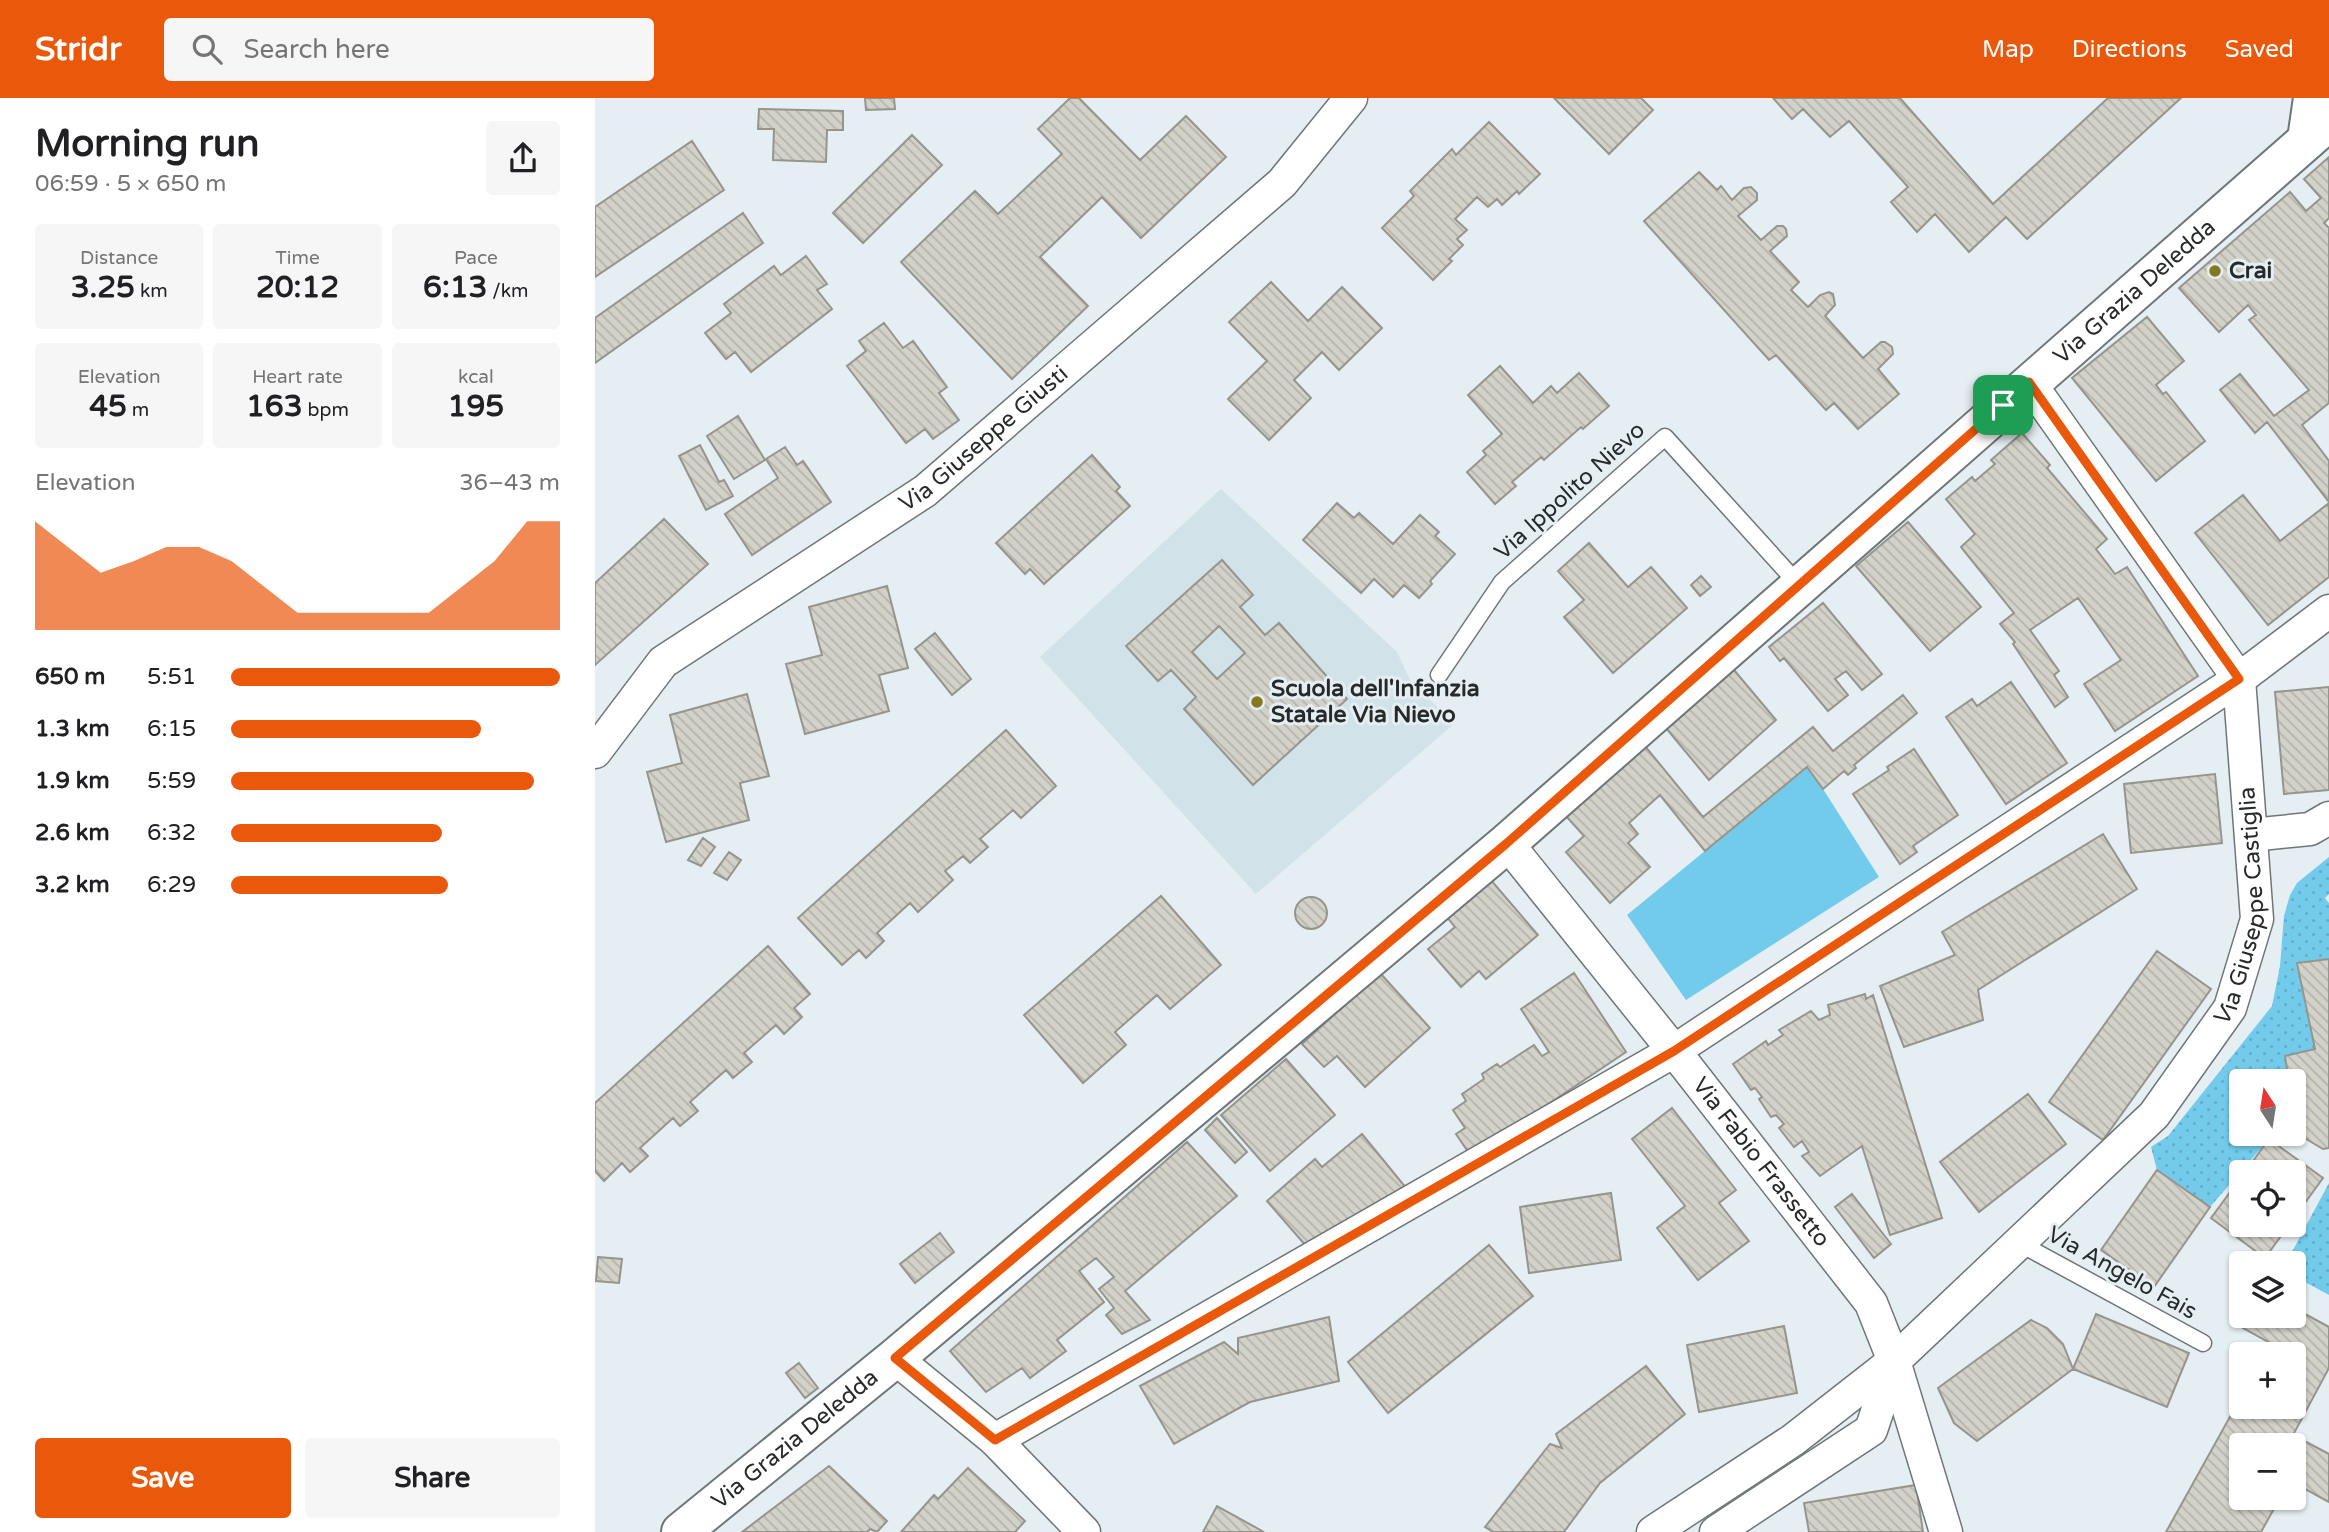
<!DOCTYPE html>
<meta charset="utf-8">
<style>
body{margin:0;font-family:"Varela Round",sans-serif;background:#f6f6f6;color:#202124;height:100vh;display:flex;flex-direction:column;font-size:26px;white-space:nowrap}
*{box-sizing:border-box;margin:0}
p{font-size:23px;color:#757577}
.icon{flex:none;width:38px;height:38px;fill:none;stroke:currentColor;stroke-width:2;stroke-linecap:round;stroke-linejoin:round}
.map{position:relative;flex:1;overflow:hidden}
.panel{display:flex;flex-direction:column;background:#fff;width:595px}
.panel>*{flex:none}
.needle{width:46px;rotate:348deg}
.controls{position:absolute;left:1634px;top:971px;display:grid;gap:14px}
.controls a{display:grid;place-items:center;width:77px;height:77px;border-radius:7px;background:#fff;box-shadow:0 2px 5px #0004;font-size:35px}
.pin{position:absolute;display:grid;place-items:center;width:60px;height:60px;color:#fff;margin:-30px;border-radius:14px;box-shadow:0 4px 10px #0006}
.round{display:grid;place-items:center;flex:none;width:74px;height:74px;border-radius:7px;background:#f6f6f6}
.head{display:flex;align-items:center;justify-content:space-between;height:119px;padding:0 35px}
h1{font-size:38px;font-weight:700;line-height:52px}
.stats{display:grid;grid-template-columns:repeat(3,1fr);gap:10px;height:119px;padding:7px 35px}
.stats div{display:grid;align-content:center;border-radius:7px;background:#f6f6f6;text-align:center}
.stats b{font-size:30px;font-weight:700}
.stats small{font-size:19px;font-weight:400}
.stats p{font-size:19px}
.chart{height:196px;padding:14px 35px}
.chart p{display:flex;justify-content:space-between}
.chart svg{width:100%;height:126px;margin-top:7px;fill:#ea580c;opacity:.7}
.cta{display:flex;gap:14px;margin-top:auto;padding:14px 35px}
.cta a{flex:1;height:80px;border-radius:7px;background:#ea580c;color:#fff;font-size:28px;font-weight:700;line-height:80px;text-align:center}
.cta a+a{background:#f6f6f6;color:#202124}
ul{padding:0 35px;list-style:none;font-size:23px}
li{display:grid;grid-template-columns:112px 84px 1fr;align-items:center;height:52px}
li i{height:18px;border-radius:9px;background:#ea580c}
header{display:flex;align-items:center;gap:42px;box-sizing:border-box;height:98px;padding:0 35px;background:#ea580c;color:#fff}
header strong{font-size:33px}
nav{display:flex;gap:38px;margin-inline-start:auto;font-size:24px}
.search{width:490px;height:63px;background:#f6f6f6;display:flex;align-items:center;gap:18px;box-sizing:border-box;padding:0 24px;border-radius:7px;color:#757577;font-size:26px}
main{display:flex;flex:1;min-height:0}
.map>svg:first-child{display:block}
.built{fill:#d1e2e9}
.grass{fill:url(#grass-dots)}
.park{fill:#73cbeb}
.building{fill:url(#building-back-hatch);stroke:#96958d;stroke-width:2;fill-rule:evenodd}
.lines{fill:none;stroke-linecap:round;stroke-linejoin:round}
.service-casing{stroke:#6e7679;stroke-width:19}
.minor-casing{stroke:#6e7679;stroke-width:35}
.tertiary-casing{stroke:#6e7679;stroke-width:42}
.secondary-casing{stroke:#6e7679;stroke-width:42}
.service{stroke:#fff;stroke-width:16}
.minor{stroke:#fff;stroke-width:32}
.tertiary{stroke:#fff;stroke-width:38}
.secondary{stroke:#fff;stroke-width:38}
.route-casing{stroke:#fff;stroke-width:14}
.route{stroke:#ea580c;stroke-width:9}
.poi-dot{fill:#83791f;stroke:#e5eef2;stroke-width:2.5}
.labels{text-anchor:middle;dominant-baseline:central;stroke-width:6;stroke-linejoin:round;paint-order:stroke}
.poi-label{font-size:23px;font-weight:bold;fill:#262a2b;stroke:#e5eef2;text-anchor:start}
.street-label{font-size:23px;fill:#262a2b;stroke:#e5eef2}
</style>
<header>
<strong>Stridr</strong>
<div class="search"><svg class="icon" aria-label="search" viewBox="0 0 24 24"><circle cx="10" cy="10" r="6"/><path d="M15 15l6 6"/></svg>Search here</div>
<nav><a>Map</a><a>Directions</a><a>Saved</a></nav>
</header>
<main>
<section class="panel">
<div class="head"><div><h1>Morning run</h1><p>06:59 · 5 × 650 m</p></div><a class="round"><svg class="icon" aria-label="share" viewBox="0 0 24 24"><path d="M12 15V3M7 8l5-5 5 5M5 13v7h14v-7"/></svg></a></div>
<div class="stats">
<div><p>Distance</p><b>3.25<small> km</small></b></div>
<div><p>Time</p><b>20:12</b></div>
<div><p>Pace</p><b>6:13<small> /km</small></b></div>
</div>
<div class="stats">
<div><p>Elevation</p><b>45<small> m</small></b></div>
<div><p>Heart rate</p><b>163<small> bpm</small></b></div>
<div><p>kcal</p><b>195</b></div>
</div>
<div class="chart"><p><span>Elevation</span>36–43 m</p>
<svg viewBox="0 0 160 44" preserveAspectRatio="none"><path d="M0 44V6L10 15L20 24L30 20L40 15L50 15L60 20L70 29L80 38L90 38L100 38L110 38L120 38L130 29L140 20L150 6L160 6V44z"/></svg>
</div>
<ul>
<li><b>650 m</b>5:51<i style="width:100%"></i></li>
<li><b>1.3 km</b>6:15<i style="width:76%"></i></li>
<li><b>1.9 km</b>5:59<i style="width:92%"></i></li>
<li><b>2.6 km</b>6:32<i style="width:64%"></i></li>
<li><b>3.2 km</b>6:29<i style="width:66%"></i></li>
</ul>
<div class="cta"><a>Save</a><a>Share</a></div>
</section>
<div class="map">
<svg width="1734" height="1434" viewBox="0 0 1734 1434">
<defs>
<pattern id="grass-dots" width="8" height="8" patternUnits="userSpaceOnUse" patternTransform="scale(1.75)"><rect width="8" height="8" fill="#73cbeb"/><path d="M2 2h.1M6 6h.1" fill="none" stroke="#63aeca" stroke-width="1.8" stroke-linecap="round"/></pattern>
<pattern id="building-back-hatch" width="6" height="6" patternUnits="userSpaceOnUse" patternTransform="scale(1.75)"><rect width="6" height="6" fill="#d2d2c9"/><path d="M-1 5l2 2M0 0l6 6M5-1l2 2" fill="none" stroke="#b4b4ad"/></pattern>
</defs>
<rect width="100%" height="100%" fill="#e5eef2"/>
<path class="built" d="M626,391L802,554L815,582L859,626L661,796L445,559Z"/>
<path class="grass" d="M1734,759V796L1730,800L1734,805V861L1702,865L1720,951L1690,958L1694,983L1647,984V1036H1696L1674,1041L1615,1109L1562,1072L1556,1049L1573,1038L1677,908L1685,868L1689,818L1695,797L1702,785Z
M1734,1085V1197L1699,1178V1166L1691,1165Z"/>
<path class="park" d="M1212,669L1228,691L1284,779L1091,902L1032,817Z"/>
<path class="building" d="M270,0H299L300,11L271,12Z
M475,0H484L545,62L591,18L631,59L546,140L507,99L445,159L493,208L417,281L306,164L380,93L403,116L467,56L443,31Z
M959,0H1046L1058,12L1014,56Z
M1178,0H1305L1398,106L1513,0H1586L1432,141L1411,119L1374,154L1340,116L1322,134L1296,104L1313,89L1254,23L1235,39L1208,11L1197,21Z
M164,11L248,13V32H232L231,64L178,62L179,31H163Z
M894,24L945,76L924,96L922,93L907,107L902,101L893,109L882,99L860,121L872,132L862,141L868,147L854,161L857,163L838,182L787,130L819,98L815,93L857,51L861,57Z
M317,37L347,67L268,145L238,115Z
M97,43L129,92L0,179V109Z
M1734,59V120L1729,125L1734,130V305L1707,327L1734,363V404L1672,324L1660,335L1625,292L1645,276L1679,318L1714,292L1654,222L1661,217L1653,207L1624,234L1584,190L1695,94L1711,113L1726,100L1709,81Z
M1104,74L1122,92L1126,88L1137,102L1149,90L1156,89L1162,95V102L1143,118L1166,142L1182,128H1188L1191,131L1192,138L1175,153L1204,184L1196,192L1213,209L1225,197L1234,194L1238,196L1240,207L1230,218L1268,260L1286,244H1290L1297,249L1298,256L1283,271L1304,296L1263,331L1239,305L1231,312L1181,257L1174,262L1049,123Z
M148,115L168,145L0,265V220Z
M211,158L232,186L222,192L237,211L156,274L140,254L131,261L110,235L136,215L129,206L179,168L186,177Z
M676,184L713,223L747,189L787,230L744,272L727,254L699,282L716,300L674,342L633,301L672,263L634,224Z
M1552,219L1589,263L1561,287L1568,296L1571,294L1610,343L1561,383L1477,280Z
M289,225L308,250L318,243L352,289L344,295L364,322L338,341L330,331L311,345L252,268L271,253L264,243Z
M905,268L938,305L956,288L962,295L984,275L1014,308L988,331L986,329L949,362L946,359L917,384L921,388L900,406L872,374L891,357L888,353L907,336L873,297Z
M143,318L170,362L139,381L112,338Z
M1427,335L1455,367L1452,370L1512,441L1501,451L1520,476L1532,469L1603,578L1520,633L1489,586L1526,562L1483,500L1435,532L1464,573L1459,577L1473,599L1460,609L1418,546L1420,544L1405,526L1419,515L1366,449L1380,436L1351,401L1377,379L1380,383L1400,366L1396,362Z
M105,347L124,384L129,382L138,398L111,412L84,358Z
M190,349L202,367L208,363L236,404L157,457L130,416L183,380L171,361Z
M497,357L525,389L521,393L535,408L449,486L435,471L430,476L401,445Z
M1648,397L1685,443L1734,405V479L1673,527L1600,435Z
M742,405L759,420L764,415L798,446L825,417L844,434L840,438L860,456L835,483L837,486L824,500L809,487L798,499L779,481L766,495L708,442Z
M69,421L113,466L0,567V485Z
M1313,424L1386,509L1335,553L1261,468Z
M994,445L1033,489L1056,469L1092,510L1018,575L969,519L989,502L963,473Z
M627,462L658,497L645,509L670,537L684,525L752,601L658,687L589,611L601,599L576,572L563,583L531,548ZM624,528L650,555L622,581L597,554Z
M1106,478L1116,489L1105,498L1096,487Z
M292,488L313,570L284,577L294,613L210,636L191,566L227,557L214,509Z
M1228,505L1287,576L1267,592L1251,573L1240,581L1253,597L1233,613L1189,560L1185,563L1174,549Z
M340,535L376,581L357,597L320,551Z
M1139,572L1181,622L1114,682L1071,630Z
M1416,584L1472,665L1411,706L1351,619L1377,601L1382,608Z
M1734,589V692L1689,696L1680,594Z
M152,596L174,678L145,685L154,722L71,744L52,674L87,665L75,617Z
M1308,597L1322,615L1259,667L1261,670L1253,677L1249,673L1228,691L1212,669L1110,753L1065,697L1034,725L1043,736L1033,745L1055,769L1015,805L971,754L989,738L971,718L1050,648L1108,719L1218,629L1238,653Z
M411,632L461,688L426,720L418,712L385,741L393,749L375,765L368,758L350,773L358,782L323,814L315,805L282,835L289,843L271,860L264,852L247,867L203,820Z
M1319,651L1363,717L1318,748L1322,754L1305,766L1258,696L1294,672L1292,669Z
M1620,676L1627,745L1536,755L1529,686Z
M1508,736L1542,791L1383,892L1388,922L1309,949L1285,888L1360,857L1347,834Z
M108,740L120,749L106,768L93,762Z
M134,754L146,762L132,782L119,775Z
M895,781L943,837L891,881L884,873L866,889L833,851L860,829L851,818Z
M566,798L626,867L575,911L562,897L520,934L531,947L488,985L429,917Z
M700 815a16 16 0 1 1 32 0a16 16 0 1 1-32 0Z
M173,848L215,896L199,910L207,919L189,936L181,927L149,955L157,964L138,980L131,972L95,1004L103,1013L85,1028L78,1020L45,1050L53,1058L35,1074L27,1065L9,1083L0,1073V1005Z
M1562,853L1616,891L1508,1042L1454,1004Z
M1734,861V1050L1728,1051L1701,1035L1699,984H1694L1690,958L1720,951L1702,865Z
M785,875L835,930L770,989L742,958L729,969L707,946Z
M979,875L1031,954L876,1058L861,1036L870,1030L858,1012L871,1003L867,996L889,981L887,976L902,966L905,969L939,947L947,958L954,954L926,911Z
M1270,896L1271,901L1278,897L1347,1120L1295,1137L1267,1048L1225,1078L1207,1058L1214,1054L1207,1043L1199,1049L1184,1030L1189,1026L1181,1017L1176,1019L1164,1001L1167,999L1160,990L1156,992L1138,966L1171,943L1173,947L1188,937L1184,932L1216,913L1224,922L1235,917L1233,907Z
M691,961L740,1017L675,1073L626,1017Z
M1433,996L1471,1046L1384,1114L1345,1064Z
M1077,1010L1141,1092L1124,1105L1154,1143L1103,1182L1062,1130L1090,1108L1037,1041Z
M622,1020L652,1054L640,1065L610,1032Z
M767,1036L816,1096L711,1148L672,1103L720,1061L727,1069Z
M1674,1041L1728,1080L1699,1120V1074H1650Z
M592,1044L642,1098L530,1193L555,1222L527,1236L511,1217L519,1210L504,1191L519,1179L501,1160L484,1173L509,1204L462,1242L471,1253L435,1280L427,1270L391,1294L355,1253Z
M1562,1072L1615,1109L1559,1189L1506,1152Z
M1647,1078V1127H1694L1670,1160L1616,1120Z
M1016,1095L1026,1162L934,1175L925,1109Z
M1257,1096L1296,1146L1279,1160L1240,1109Z
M345,1135L359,1154L320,1185L305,1166Z
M894,1147L938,1198L793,1315L753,1264Z
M3,1159L27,1161L24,1185L1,1183Z
M1699,1210L1734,1229V1270L1698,1337L1734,1356V1404L1699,1385V1348H1647V1400H1685L1666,1434H1571L1647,1297V1309H1699V1256H1669L1675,1245L1648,1230L1654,1218H1699Z
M1501,1216L1594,1255L1572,1309L1478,1271Z
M734,1219L744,1283L655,1304L579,1346L545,1288L629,1244L643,1256V1240Z
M1436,1222L1452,1230L1468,1246L1478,1271L1382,1343L1359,1325L1343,1290Z
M1189,1228L1202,1295L1104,1314L1092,1247Z
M204,1265L223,1290L210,1300L191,1275Z
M1051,1268L1090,1316L1005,1385L969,1434H898L890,1429L955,1346L967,1350L961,1336Z
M234,1368L292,1423L282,1434L275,1431L272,1434H147Z
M373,1370L430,1423L420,1434H306L339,1397L343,1401Z
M1321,1387L1328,1434H1214L1209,1405Z
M622,1408L669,1434H608Z"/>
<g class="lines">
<defs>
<path id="service" d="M844,577L907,484L1070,339L1204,487
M1424,1145L1608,1245"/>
<g id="minor">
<path id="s1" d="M0,654L68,564L330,393L687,85L756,0"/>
<path d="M1656,737L1715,731L1734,720"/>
<path id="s2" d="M912,745L1091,968L1276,1205L1299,1263L1351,1434"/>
<path d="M300,1260L400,1342L489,1434"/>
<path d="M400,1342L1079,953L1644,581L1734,513"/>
<path id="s3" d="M1058,1434L1198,1342L1299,1263L1559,1017L1635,910L1662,821L1644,581L1434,284"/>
<path d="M1121,1434L1276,1332L1299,1263"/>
</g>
<g id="tertiary">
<path id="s4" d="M86,1434L300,1260L912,745L1734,23"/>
</g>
<path id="secondary" d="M1712,42L1718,0"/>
</defs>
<use href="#service" class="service-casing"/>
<use href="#minor" class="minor-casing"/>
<use href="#tertiary" class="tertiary-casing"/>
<use href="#secondary" class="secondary-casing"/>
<use href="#service" class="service"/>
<use href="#minor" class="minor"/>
<use href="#tertiary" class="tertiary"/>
<use href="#secondary" class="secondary"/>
</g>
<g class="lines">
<defs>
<path id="route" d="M1434,284L1644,581L1079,953L400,1342L300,1260L912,745Z"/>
</defs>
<use href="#route" class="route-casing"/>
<use href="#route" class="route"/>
</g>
<g class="poi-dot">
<circle cx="1620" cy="173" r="7"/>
<circle cx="662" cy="604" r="7"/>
</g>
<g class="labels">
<g class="poi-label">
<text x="1634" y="173">Crai</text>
<text x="676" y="591">Scuola dell'Infanzia<tspan x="676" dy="26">Statale Via Nievo</tspan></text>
</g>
<g class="street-label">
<text stroke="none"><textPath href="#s4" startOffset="1911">Via Grazia Deledda</textPath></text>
<text stroke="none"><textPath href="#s1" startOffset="504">Via Giuseppe Giusti</textPath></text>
<text transform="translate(975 393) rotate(-42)">Via Ippolito Nievo</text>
<text stroke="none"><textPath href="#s3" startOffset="889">Via Giuseppe Castiglia</textPath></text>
<text stroke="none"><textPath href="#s2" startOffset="408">Via Fabio Frassetto</textPath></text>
<text transform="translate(1527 1175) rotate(29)">Via Angelo Fais</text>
<text stroke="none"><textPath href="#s4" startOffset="147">Via Grazia Deledda</textPath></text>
</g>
</g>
</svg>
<div class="controls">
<a><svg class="needle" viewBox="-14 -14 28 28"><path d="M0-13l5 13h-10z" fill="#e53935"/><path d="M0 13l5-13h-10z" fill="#757577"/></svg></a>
<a><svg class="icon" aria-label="locate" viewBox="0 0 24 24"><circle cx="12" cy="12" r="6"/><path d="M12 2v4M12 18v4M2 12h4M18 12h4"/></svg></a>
<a><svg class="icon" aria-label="layers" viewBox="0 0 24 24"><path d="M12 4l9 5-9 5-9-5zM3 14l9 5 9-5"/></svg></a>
<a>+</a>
<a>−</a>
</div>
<div class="pin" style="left:1408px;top:307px;background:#1e9e55"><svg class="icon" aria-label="arrive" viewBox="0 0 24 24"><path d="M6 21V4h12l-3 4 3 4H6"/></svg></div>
</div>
</main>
